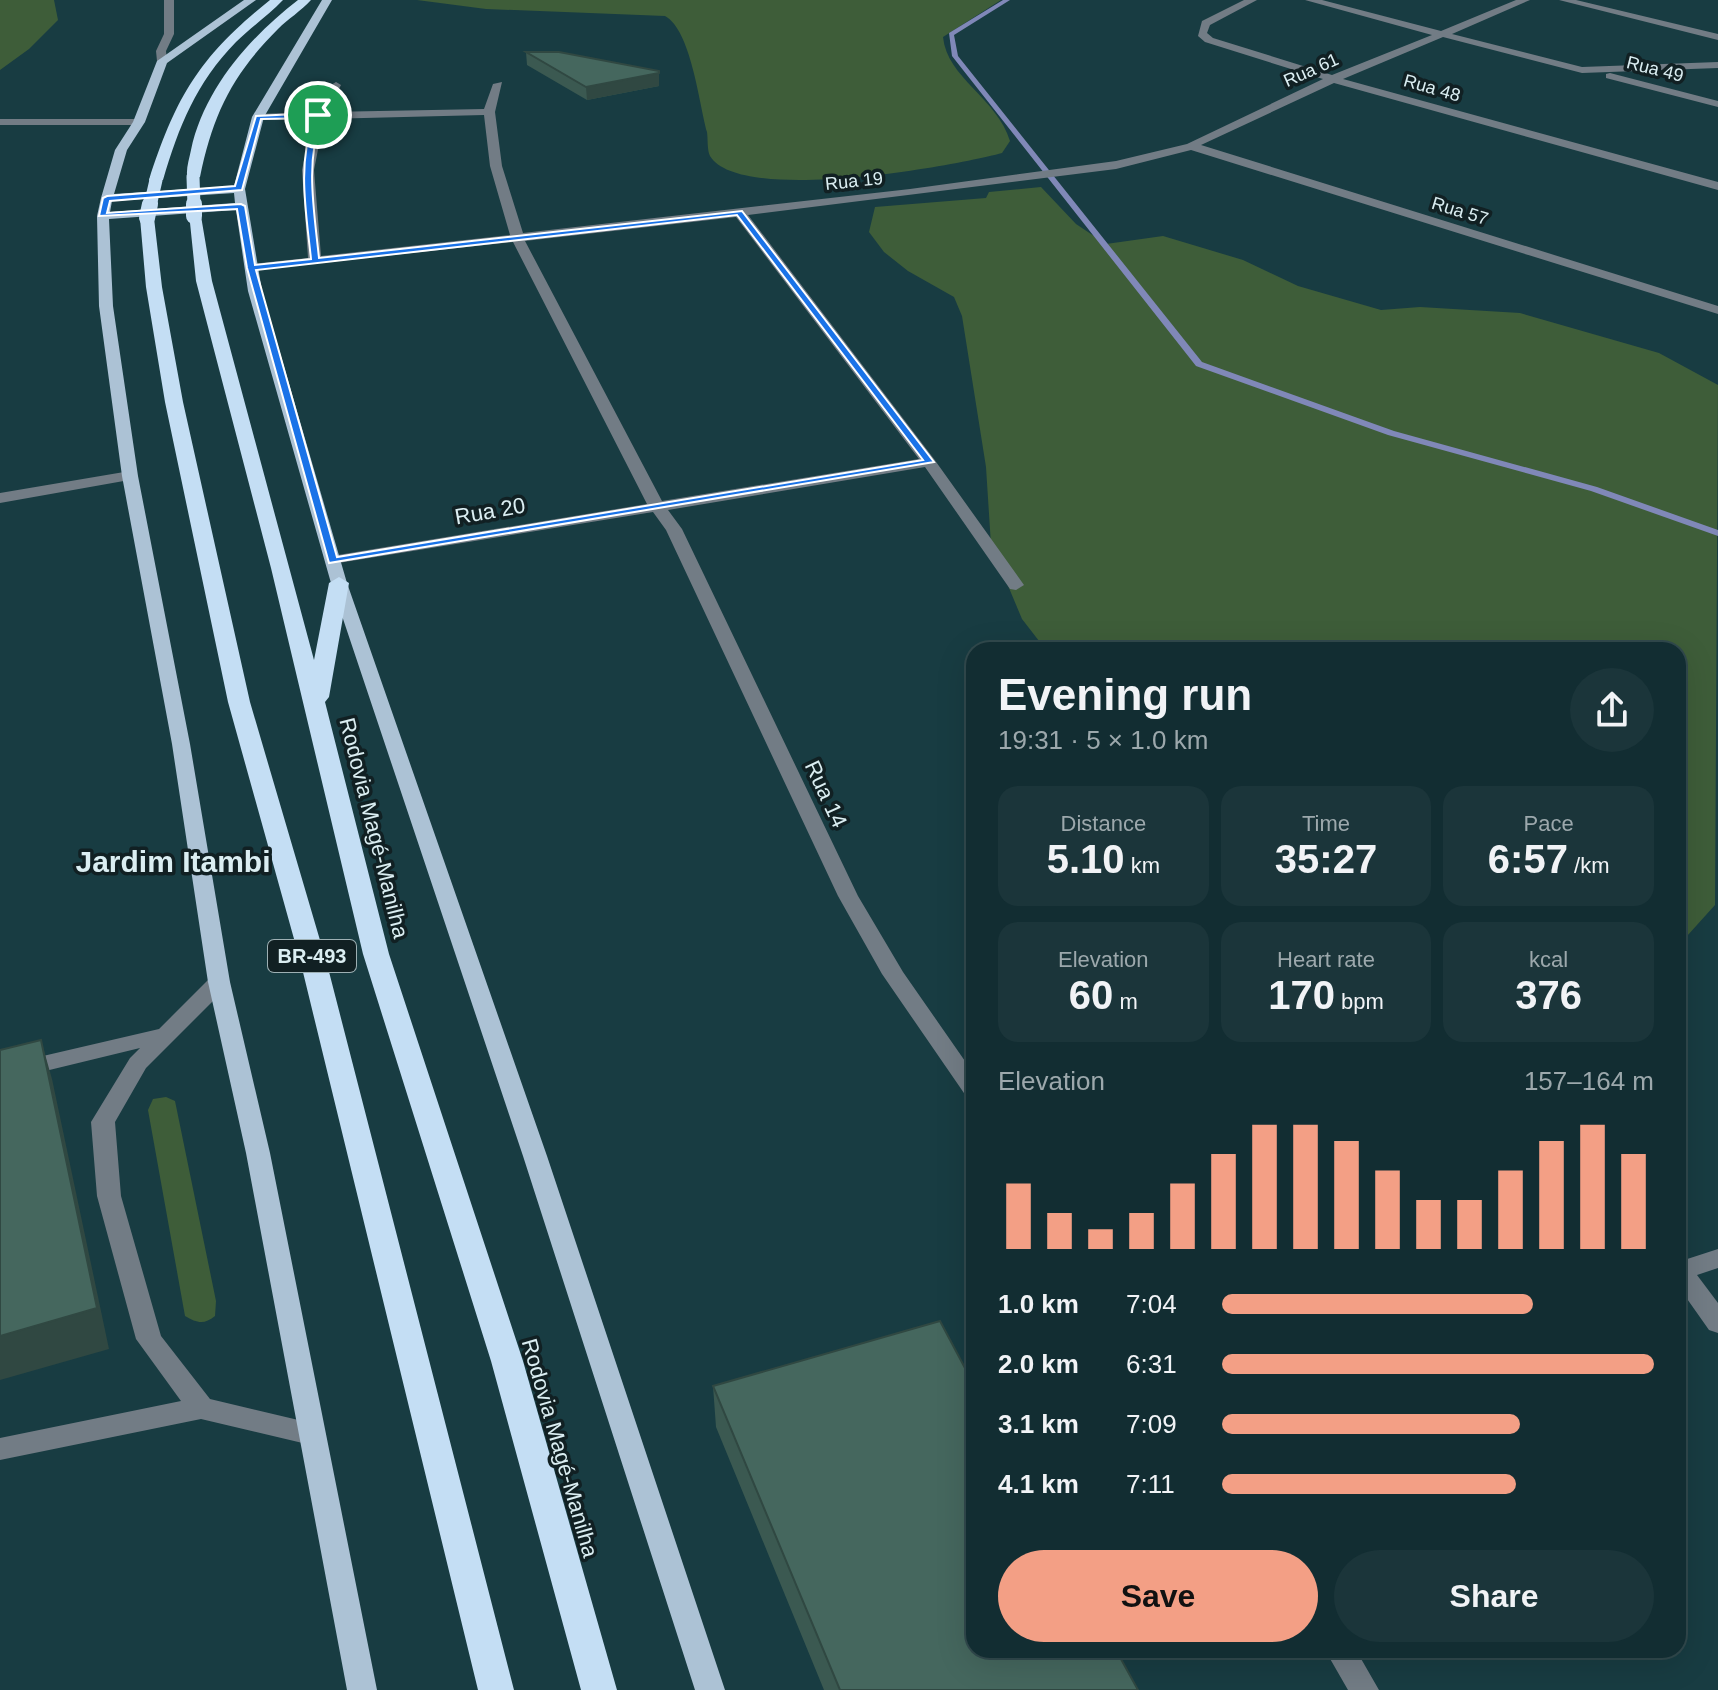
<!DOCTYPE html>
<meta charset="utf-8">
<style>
body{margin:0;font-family:Arial,sans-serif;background:#1b353a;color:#f1f3f6;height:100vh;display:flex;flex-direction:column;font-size:30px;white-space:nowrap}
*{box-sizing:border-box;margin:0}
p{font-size:26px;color:#9ca8ac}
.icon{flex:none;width:44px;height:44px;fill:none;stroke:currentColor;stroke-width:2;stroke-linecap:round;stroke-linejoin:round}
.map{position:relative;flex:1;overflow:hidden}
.panel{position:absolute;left:966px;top:642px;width:720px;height:1016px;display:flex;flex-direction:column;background:#122d32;border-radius:24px;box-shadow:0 8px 32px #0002,0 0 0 2px #31494d}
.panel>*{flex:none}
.pin{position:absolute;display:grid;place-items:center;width:68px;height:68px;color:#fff;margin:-34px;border:4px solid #fff;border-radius:50%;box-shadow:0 2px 8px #0007}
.round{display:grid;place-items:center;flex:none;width:84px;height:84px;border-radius:42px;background:#1b353a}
.head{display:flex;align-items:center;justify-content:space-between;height:136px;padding:0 32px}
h1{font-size:44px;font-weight:700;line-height:60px}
.stats{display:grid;grid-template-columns:repeat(3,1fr);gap:12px;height:136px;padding:8px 32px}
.stats div{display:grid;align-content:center;border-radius:20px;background:#1b353a;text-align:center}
.stats b{font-size:40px;font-weight:700}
.stats small{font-size:22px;font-weight:400}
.stats p{font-size:22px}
.chart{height:224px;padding:16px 32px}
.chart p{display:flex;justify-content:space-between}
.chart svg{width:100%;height:144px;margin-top:8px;stroke:#f39f85;stroke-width:6}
.button{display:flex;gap:16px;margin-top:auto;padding:16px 32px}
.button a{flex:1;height:92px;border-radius:48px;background:#f39f85;color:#111;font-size:32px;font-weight:700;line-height:92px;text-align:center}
.button a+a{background:#1b353a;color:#f1f3f6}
ul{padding:0 32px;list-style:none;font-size:26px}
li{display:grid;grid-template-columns:128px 96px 1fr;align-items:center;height:60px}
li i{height:20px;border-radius:10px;background:#f39f85}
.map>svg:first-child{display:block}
.green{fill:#3e5d39}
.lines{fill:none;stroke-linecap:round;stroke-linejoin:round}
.stream{fill:#8088b8;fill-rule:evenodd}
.minor{fill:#727c85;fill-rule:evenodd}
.major{fill:#acc2d5;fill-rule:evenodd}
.highway{fill:#c4def4;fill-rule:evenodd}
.highway-bridge-far1{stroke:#c4def4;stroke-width:13}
.highway-bridge{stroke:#c4def4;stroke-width:16}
.wall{fill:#3b5951}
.shaded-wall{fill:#304842}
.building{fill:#45675e;stroke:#304842;stroke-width:2}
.route{fill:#1a73e8;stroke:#fff;stroke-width:2;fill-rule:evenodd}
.labels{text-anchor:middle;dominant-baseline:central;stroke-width:7;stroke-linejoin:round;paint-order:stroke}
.far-street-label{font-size:18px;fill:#dbeef2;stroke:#112023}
.shield{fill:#112023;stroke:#9eb0b4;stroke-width:2}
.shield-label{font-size:20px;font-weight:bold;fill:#dbeef2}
.street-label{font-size:22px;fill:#dbeef2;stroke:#112023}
.district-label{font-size:30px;font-weight:bold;fill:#dbeef2;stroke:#112023}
</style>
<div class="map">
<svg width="1718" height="1690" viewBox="0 0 1718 1690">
<rect width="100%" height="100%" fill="#183c42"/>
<path class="green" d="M0,0H54L58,20L29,49L0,70Z
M417,0H1001L943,37C947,78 997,98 1010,141L1002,153C955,166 740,205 710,156C707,150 708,139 707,132C699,103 691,30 665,16L486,9Z
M1041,187L1076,224L1106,244L1163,236L1243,260L1298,286L1381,310L1420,307L1520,313L1659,353L1718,385L1715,905L1678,946V650H1046L1022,619L991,545L986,467L962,316L954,297L908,271L884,252L869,232L875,207L986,198L989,192Z
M166,1097L175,1101L216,1301L215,1316C204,1325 197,1323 185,1316L148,1110L153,1099Z"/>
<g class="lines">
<path class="stream" d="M1003,0H1010L954,35L958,56L1202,362L1394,431L1597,487L1718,530V536L1591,491L1388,435L1196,366L952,56L949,33Z"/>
<path class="minor" d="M164,0H174V34L166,51L167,61L162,64L157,61L156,51L164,34Z
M1244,0H1257L1210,25L1207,33L1213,38L1332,75L1432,35L1305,0H1322L1441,31L1516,0H1530L1452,34L1582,67L1718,62V68L1582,73L1443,37L1343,79L1718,182V190L1334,83L1201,145L1718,306V314L1191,150L1116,169L748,215L934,459L1024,585L1016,590L1010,589L925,467L668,510L682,529L858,896L903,972L974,1074V1099L966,1096L882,974L838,896L666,530L653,512L326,565V557L332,556L647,504L513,242L246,271V265L251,264L308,258L302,170L313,119L258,120L252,117L258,114L316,112L331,85L336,82L341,85L327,112L484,109L493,84L502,82L495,112L502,166L523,233L910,189L1116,161L1187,144L1323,79L1205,42L1198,36L1202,21ZM484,115L490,166L510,235L321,256L314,170L324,119ZM736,217L919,459L662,501L525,241Z
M1559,0H1576L1718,34V40Z
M1610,73L1718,101V107L1606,78V74Z
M0,119H139L145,122L139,125H0Z
M130,471L138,476L135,479L0,503V493Z
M219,975L227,977L230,982L227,987L146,1068L115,1122L121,1196L161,1336L210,1399L311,1423L321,1426L325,1434L321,1442L311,1445L201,1419L0,1460V1438L181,1401L136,1339L97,1196L91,1122L130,1058L140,1048L0,1082V1066L159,1029L211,977Z
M1718,1249V1268L1697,1275L1718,1303V1333L1709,1330L1678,1286V1262Z
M1325,1650H1356L1379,1690H1348Z"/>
<path class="major" d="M244,0H256L167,63L145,122L127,150L114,194L234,186L252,117L322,0H332L264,117L245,189L262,291L347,583L547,1156L725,1690H695L523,1156L331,583L248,291L236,210L109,219L113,306L138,476L190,744L230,982L270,1153L377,1690H347L246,1153L208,982L172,744L122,476L99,306L97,216L101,198L115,150L133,122L157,61ZM234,193L235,203L110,212L112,201Z"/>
<path class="highway" d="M270,0H283C269,15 251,27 236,42C196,83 179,126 163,180L151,183L149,180C176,96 200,56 270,0Z
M298,0H311C301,11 288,19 278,29C232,75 213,114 200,177L188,180C185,171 189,160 191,150C204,89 250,37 298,0Z
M189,213L201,216L212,281L314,660L329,583L339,577L349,583L329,697L325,702L389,954L523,1361L617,1690H581L491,1361L363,954L271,568L196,281Z
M147,214L154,218L162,287L183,402L250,702L327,964L514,1690H478L301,964L228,702L165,402L146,287L140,218Z"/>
<path class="highway-bridge-far1" d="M193,177L194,206
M150,206L156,180"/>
<path class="highway-bridge" d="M194,204V216
M147,218L150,204"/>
</g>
<path class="wall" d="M526,52L659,71V86L587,100L527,65Z
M713,1386L1138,1690H824L716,1427Z"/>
<path class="shaded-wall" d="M659,73V86L587,100L586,87Z
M41,1040L52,1079L109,1349L0,1380V1336Z"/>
<path class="building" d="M526,52H559L659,71V73L586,87Z
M41,1040L97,1308L0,1336V1050Z
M940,1321L974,1385V1650H1116L1138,1690H840L713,1386Z"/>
<path class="route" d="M318,113L322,115C305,163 314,209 319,258L742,211L934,462L329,563L247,268L237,209L99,216L103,198L107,196L235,186L256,116ZM314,118C297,164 306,211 311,259L255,265L245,206L241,204L107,213L110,201L242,190L261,119ZM737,215L923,460L337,557L256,270Z"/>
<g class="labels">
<g class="far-street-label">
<text transform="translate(1655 69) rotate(14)">Rua 49</text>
<text transform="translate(1311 70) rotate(-24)">Rua 61</text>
<text transform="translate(1432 88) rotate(16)">Rua 48</text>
<text transform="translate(854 181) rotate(-6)">Rua 19</text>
<text transform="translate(1460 211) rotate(17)">Rua 57</text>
</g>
<rect class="shield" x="268" y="940" width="88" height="32" rx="6"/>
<g class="shield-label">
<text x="312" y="956">BR-493</text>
</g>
<g class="street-label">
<text transform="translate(490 511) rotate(-10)">Rua 20</text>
<text transform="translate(826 794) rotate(65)">Rua 14</text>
<text transform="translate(374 828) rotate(76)">Rodovia Magé-Manilha</text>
<text transform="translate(560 1448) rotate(74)">Rodovia Magé-Manilha</text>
</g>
<g class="district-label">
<text x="173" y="861">Jardim Itambi</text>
</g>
</g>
</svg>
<div class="pin" style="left:318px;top:115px;background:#1e9e55"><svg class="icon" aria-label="arrive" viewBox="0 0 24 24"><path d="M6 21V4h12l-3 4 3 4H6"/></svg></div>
<section class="panel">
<div class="head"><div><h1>Evening run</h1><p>19:31 · 5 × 1.0 km</p></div><a class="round"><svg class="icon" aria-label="share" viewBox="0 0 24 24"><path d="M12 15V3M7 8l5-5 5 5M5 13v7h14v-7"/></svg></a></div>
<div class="stats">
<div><p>Distance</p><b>5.10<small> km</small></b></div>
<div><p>Time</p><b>35:27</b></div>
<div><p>Pace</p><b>6:57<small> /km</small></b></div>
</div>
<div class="stats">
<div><p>Elevation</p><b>60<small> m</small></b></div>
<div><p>Heart rate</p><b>170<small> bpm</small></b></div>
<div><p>kcal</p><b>376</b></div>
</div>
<div class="chart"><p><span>Elevation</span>157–164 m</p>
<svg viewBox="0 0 160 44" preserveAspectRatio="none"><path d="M5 44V24M15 44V33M25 44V38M35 44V33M45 44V24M55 44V15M65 44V6M75 44V6M85 44V11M95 44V20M105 44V29M115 44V29M125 44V20M135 44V11M145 44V6M155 44V15"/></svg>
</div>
<ul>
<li><b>1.0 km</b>7:04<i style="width:72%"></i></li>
<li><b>2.0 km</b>6:31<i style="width:100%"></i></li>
<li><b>3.1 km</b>7:09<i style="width:69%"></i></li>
<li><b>4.1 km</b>7:11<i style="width:68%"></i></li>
</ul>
<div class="button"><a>Save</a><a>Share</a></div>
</section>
</div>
